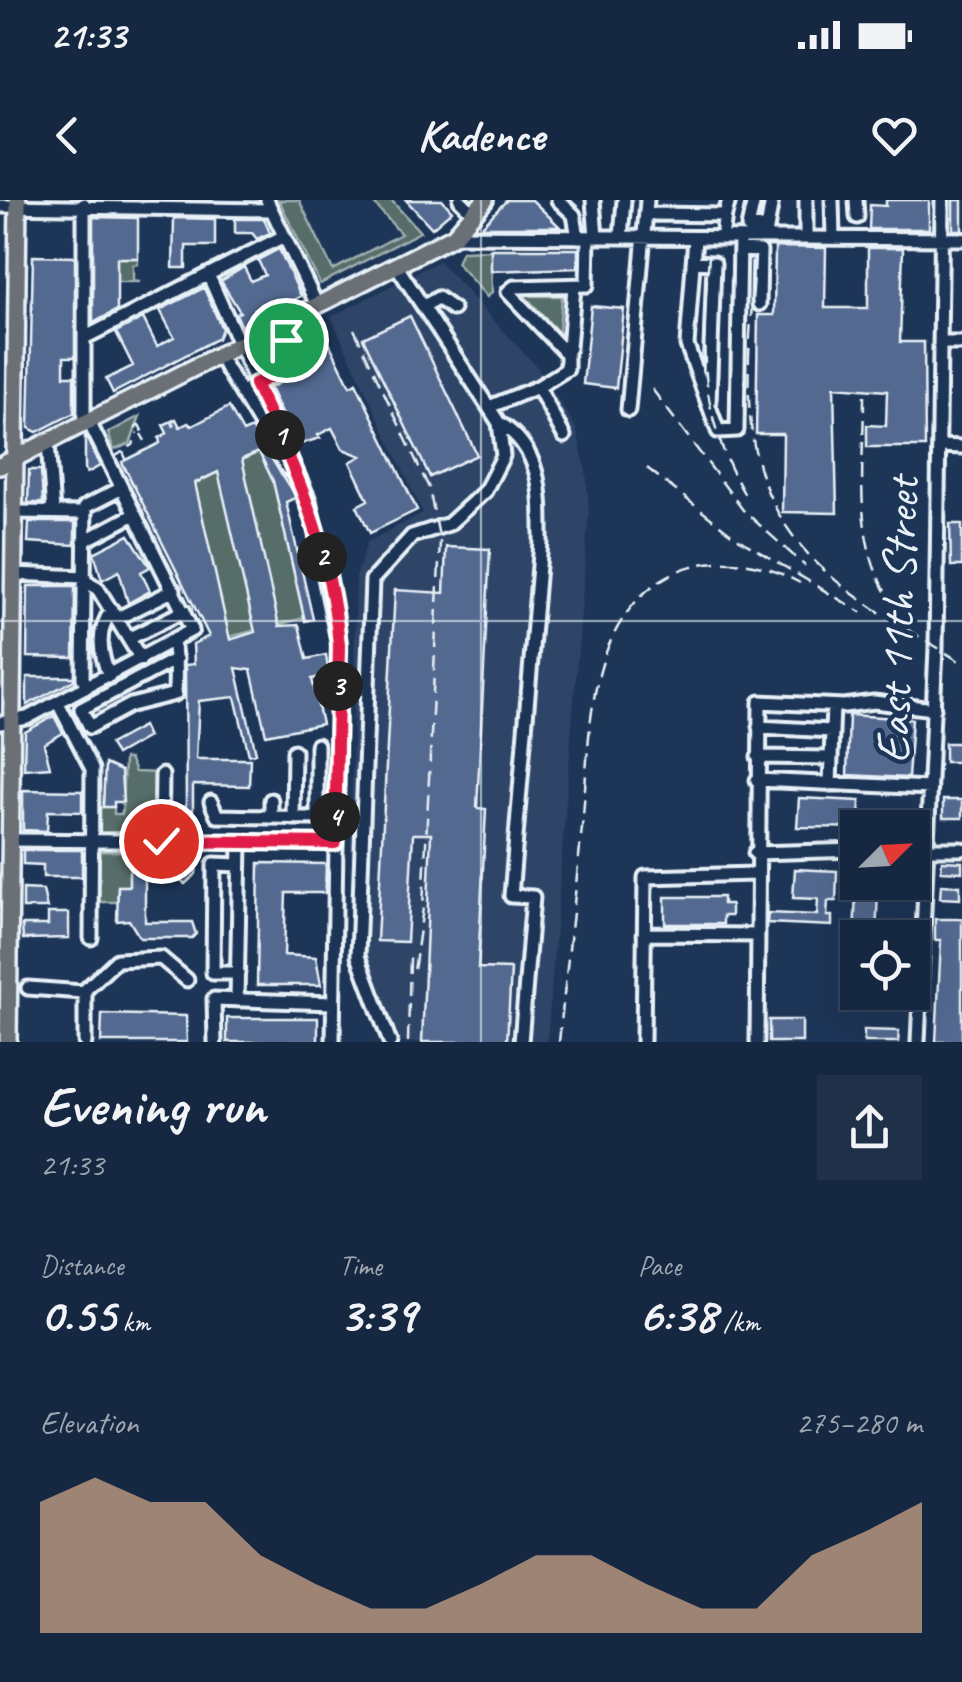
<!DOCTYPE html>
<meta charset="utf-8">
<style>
body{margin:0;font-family:Caveat,sans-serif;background:#1f3048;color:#f1f3f6;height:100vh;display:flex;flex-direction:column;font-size:38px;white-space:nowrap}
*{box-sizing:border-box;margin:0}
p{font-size:32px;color:#9ea6b1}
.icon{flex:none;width:55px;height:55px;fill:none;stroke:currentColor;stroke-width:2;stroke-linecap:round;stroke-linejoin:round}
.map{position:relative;height:842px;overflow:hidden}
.drawer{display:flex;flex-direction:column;background:#162841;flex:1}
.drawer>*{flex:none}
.needle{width:65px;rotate:66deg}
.fabs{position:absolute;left:840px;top:610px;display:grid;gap:20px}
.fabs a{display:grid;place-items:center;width:90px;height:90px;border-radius:0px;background:#162841;box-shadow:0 10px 40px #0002,0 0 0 2px #35445a;font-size:50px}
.pin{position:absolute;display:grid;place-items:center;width:85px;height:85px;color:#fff;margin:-42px;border:5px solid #fff;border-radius:50%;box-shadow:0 2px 10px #0007}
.km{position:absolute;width:50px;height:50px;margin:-25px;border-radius:50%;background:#222;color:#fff;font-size:28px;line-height:50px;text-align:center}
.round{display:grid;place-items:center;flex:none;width:105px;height:105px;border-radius:0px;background:#1f3048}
.head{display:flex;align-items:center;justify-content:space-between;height:170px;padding:0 40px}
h1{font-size:55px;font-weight:600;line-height:75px}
.metrics{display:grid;grid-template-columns:repeat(3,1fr);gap:15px;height:170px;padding:10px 40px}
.metrics div{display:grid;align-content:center}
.metrics b{font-size:50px;font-weight:600}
.metrics small{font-size:28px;font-weight:400}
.metrics p{font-size:28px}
.chart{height:280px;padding:20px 40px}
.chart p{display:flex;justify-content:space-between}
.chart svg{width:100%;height:180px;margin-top:10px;fill:#d6ab8b;opacity:.7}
.status{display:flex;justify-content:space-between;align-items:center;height:70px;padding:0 50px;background:#162841;direction:ltr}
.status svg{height:28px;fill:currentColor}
header{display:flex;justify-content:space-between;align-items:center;height:130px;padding:0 40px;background:#162841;font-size:45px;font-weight:600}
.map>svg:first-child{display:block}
.built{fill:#2d4568}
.green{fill:#576d69;stroke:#a0afb0;stroke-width:2.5}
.building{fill:#536990;stroke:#e8f1f8;stroke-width:2.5;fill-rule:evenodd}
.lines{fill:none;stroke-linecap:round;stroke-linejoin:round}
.minor-casing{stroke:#e8f1f8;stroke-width:19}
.major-casing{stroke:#e8f1f8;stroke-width:22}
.path{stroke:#e8f1f8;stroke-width:2.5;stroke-dasharray:8 8;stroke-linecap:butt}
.minor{stroke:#1d3557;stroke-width:11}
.major{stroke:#6a7074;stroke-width:15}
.rail{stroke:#e8f1f8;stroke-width:2.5;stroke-dasharray:15 8;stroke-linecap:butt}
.route-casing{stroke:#fff;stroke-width:20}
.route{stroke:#e11d48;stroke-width:12}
.grid{fill:none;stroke:#e8f1f8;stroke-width:2.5;stroke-opacity:0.55}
.labels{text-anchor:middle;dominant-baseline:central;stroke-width:9;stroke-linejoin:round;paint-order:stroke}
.street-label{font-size:48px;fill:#e8f1f8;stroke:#1d3557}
</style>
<div class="status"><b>21:33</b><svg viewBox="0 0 49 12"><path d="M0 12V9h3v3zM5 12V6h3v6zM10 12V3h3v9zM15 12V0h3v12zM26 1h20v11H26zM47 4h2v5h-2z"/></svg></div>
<header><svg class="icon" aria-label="back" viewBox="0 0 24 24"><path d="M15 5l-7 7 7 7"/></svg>Kadence<svg class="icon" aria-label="heart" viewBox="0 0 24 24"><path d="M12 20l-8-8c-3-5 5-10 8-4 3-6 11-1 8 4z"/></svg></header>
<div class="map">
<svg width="962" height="842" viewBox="0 0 962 842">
<rect width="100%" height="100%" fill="#1d3557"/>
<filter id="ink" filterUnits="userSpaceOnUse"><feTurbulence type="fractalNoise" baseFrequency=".01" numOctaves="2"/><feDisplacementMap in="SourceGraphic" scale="20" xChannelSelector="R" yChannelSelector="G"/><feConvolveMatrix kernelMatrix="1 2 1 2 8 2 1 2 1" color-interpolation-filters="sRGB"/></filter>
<g filter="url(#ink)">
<path class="built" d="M439,61L538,168L576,228L586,271L589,311L547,842H383L364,798L349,740L356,377L367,342L423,313L331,117Z"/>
<path class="green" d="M279,0H299L333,70L401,34L371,0H391L420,32L320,84Z
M491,50L492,92L487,97L457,63L462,51Z
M117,58H138V64L133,65V80L140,82H117Z
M568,90V97H562L559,131L565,134L561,140L556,139L558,132L525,96H517L525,91L532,96H562Z
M140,216L130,244L114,250L108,233Z
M259,252L273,281L304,418L229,437L195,284Z
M124,559H129L135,572L159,573L158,631L101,633L97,629L100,607H114V614H122Z
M99,651L186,652V661H140L129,672V686H118L117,702H98Z"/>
<path class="building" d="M406,0H442L452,11L432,28Z
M507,0H532L560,27H481Z
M886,0H929V29H869L870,5L886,6Z
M953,0H962V30H953Z
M93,17L138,18V58H117V110L93,123Z
M174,18L215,19V46H186V68H173Z
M235,19H264L270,33L257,39L252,33H235Z
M775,47L826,48L825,108H868V48H903L900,142H924L925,247H867V225L886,226L887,191L834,187L837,313L782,312L783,234H756L758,115H774Z
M279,49L301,96L242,127L236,114L240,112L221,81L244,67L251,81L265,75L258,60Z
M491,49H578V68L491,71Z
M33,56L75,57V157H64V176H74V213L37,232L29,228Z
M204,88L222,129L218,138L113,193L106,179L133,166L116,132L143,118L157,146L174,137L160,110Z
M591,106L624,109L616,188L583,184Z
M410,116L477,255L430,277L363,138Z
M320,124L350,186L356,183L417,310L370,333L357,306L368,300L350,262L361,256L343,249L332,228L318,235L320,238L297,245L270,188L304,170L306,161L294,136Z
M277,144L285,160L262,171L257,157Z
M229,207L243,232L252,228L297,297L286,302L313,419L305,421L273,281L259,252L242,259L279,426L299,425L307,459L326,455L329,475L312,479L322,524L266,535L251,470L236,468L256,553L249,555L235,497L199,501L196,559H250L249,586L193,585V610H186L185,465L194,464L193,444L209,436L122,262L160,243L159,238L167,233L163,225L176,219L180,227L188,223L192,226ZM218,272L255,432L230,440L195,283Z
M85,235L100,266L87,273L85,269Z
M29,270H41L43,303H28Z
M29,322H75V345L28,342Z
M950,324H962V366H951Z
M129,335L150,367L141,372L150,391L128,403L119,371L102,380L94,353Z
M446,347L490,349L477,608L486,609L478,768L511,769L507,842H422L431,634H413L407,742L377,741L395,390L444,393Z
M28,386H75L74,458L27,457Z
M27,477H74V480L27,505Z
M849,515L912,519L908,578L847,575Z
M54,516L63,533L44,544L50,567L24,569L25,532Z
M143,526L148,537L116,555L110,544Z
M945,543H962V562H945Z
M105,564L121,571L123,602H114V607H103Z
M23,590L82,591V612L48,611L47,631L23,630Z
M799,598L860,601L859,617L897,619L896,628L797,627Z
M943,600H962V618H943Z
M23,650H82V677H43V665L23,664Z
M140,660L193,661L197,665L196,674L185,684L178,677H145V722H192L196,734L192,738H140L129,720L117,721L118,686H129V672Z
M942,661L962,662V672L941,671Z
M259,663L326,664L325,693H286L284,755L316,757L321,785H257Z
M795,669L837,671L836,701H828L827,716H832V726L767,723L768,713L817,715L818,699L793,698Z
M941,685L960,686V699L940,698Z
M23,689L43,690L47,708H23Z
M856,689L878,690L876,738H854Z
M665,697H723V704H731V716H723V724H665Z
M48,713H69V738L23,739L22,725H48Z
M935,719H962V842H936L941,740H935Z
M102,814L186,816L187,842H101Z
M227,818H318V842H227Z
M769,820H802V842H769Z
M864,830L899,831L898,842H864Z"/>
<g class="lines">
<defs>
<path id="minor" d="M267,0L317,105
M460,0L473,13
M558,0L574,15L578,37
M593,0L596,37
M647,0L646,12L654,14L725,15L729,0
M754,0L748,27L767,28
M832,0L833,38
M856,0L857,17
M0,6L272,10
M724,19L723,30L725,15
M766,35L772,0
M454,36L962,39
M621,37L624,0
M695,38L687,145L718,231L737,230L740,38
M806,38V0
M740,50L760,51L759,104
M693,62L714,63L709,203
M211,81L309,300L339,445L333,842
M574,87L569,148L564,151L508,92L514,87L587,85L588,37
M424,106L438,98L453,109
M84,138L284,36
M940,143H962
M219,156L287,268L294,270
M538,187L567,169V150
M248,188L297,164L279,125
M489,207L538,187L564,236
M628,210L646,12
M499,223C543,249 541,296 541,342L511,696L533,697L521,842
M84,224V4
M48,242L53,312
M939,246L962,247
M16,312L85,313
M84,341L135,314
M14,374L85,377
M85,380L98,389L141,459
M118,418L174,390
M130,438L184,411
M173,443C177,459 175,477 175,494L131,505L90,527L81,509L176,459
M109,476C100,453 96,431 112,410
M87,487L83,478L85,307L122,288
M58,503L92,569L91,738
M0,523L27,518L192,430L89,222
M759,527L832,531
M758,557L831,558
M757,580L930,588
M830,584L833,506
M211,602L217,616L271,617V600
M271,617L317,618V545
M293,618L294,551
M10,640L335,643
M161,641L162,575
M912,649H962
M755,653L858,650
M644,734L756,735
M238,773H213L214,664L239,665
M28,788L83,792L117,760L161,758L187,780
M237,800L240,643
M85,842V791
M215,842L214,799L333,803
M390,842L358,756L372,380L412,336L449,324L485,291L503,256L499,223L396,65
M643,842L645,677L755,674
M757,842L760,502L844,506L874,502L934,509
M918,842L936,448L942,0"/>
<path id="major" d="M0,266L454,36L485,0
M8,842L18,0"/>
</defs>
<use href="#minor" class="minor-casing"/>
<use href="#major" class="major-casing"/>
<path class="path" d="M172,222L174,227
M139,225L142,230L138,233L135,229Z
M141,234L149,248
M123,252L126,259L121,261L137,293
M116,256L133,245L137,233"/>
<use href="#minor" class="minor"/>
<use href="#major" class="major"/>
<path class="rail" d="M709,56C701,147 698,214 745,295
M755,56C749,174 727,280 823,369C863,407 916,433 962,463
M354,129L429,288L440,341L423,708L414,771
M652,189L743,310L805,366
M864,196C864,275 849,354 904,419
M647,268L735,337L862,413
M408,842L410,757
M559,842C566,774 574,706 581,637C587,583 586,523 600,471C627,372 711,334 800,383"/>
</g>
</g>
<g class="lines" filter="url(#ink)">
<defs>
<path id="route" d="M161,641L335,643L339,445C331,351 296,267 255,184L297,164L286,140"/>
</defs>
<use href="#route" class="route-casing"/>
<use href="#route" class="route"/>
</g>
<path class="grid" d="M481,0V842M0,421H962"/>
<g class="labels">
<g class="street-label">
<text transform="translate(897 420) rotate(-88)">East 11th Street</text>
</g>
</g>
</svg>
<div class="fabs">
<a><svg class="needle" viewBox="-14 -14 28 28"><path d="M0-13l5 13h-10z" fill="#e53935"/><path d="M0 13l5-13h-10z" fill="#9ea6b1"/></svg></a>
<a><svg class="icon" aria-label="locate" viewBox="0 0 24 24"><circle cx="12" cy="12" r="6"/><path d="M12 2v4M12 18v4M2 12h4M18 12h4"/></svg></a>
</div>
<div class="pin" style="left:286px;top:140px;background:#1e9e55"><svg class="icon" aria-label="arrive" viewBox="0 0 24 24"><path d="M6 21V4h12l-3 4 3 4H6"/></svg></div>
<div class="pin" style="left:161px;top:641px;background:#d93025"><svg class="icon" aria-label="check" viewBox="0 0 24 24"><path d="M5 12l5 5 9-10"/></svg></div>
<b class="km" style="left:280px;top:235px">1</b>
<b class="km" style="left:322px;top:357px">2</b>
<b class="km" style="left:338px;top:486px">3</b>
<b class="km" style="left:335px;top:617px">4</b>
</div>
<section class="drawer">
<div class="head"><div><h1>Evening run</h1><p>21:33</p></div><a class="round"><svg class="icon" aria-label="share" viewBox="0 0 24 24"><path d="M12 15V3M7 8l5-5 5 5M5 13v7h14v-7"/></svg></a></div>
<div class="metrics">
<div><p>Distance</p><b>0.55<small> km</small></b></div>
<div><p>Time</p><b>3:39</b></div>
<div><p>Pace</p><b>6:38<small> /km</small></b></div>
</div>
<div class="chart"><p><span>Elevation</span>275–280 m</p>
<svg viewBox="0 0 160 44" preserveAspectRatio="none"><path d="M0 44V12L10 6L20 12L30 12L40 25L50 32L60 38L70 38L80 32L90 25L100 25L110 32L120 38L130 38L140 25L150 19L160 12V44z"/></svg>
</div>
</section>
